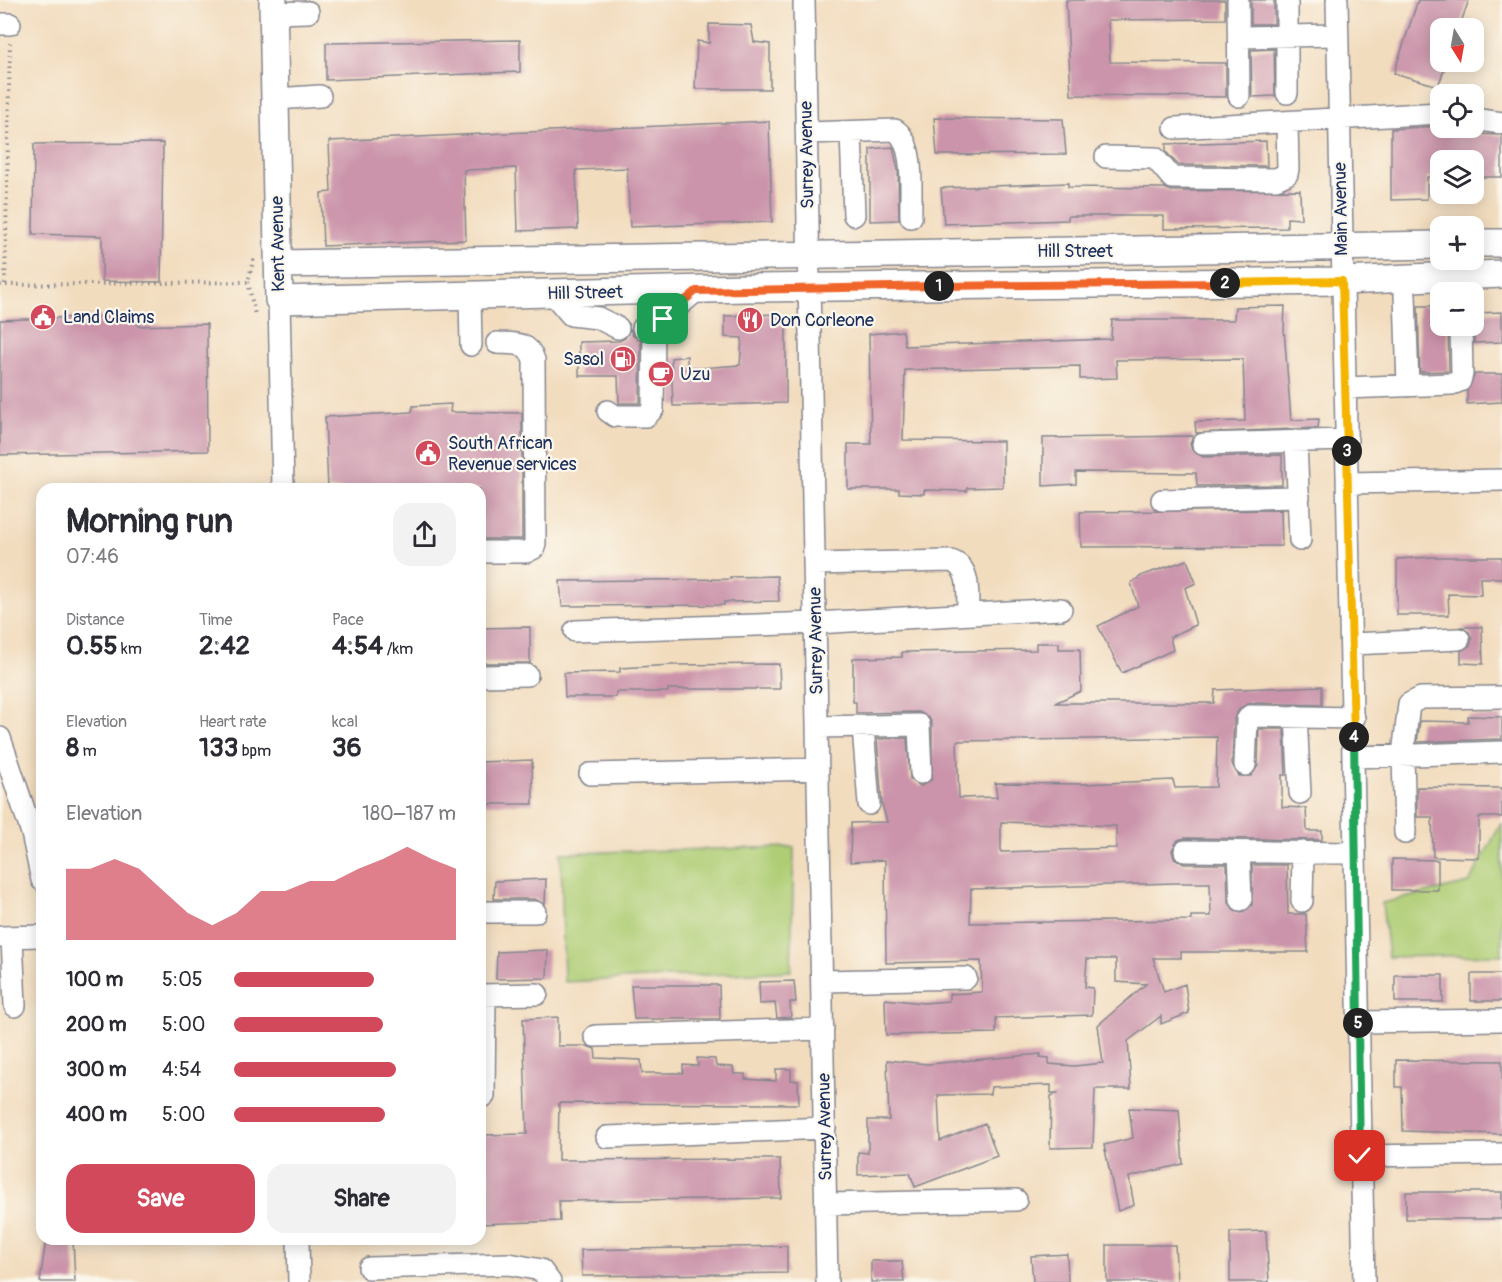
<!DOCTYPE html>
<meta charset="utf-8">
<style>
body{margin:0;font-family:Pangolin,sans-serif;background:#f2f2f3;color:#2b2b33;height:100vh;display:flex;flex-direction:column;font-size:22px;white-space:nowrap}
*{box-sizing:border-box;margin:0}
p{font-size:20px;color:#7c7c81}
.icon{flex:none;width:33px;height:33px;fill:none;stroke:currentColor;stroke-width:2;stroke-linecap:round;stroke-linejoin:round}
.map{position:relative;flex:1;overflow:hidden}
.side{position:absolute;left:36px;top:483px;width:450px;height:762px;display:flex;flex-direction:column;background:#fff;border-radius:18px;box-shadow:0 3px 15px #0003}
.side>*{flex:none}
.needle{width:39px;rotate:169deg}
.buttons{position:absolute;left:1430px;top:18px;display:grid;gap:12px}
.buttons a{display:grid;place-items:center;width:54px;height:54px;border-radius:12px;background:#fff;box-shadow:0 3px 15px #0003;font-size:30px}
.pin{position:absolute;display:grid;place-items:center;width:51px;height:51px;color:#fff;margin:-26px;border-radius:12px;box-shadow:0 3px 9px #0006}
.km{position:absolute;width:30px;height:30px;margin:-15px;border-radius:50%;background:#222;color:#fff;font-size:16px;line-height:30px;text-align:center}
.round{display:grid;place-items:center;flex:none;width:63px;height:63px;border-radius:18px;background:#f2f2f3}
.head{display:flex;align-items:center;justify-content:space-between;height:102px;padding:0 30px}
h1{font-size:33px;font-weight:700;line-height:45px}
.metrics{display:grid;grid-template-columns:repeat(3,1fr);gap:9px;height:102px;padding:6px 30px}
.metrics div{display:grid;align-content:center}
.metrics b{font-size:26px;font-weight:700}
.metrics small{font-size:16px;font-weight:400}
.metrics p{font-size:16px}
.chart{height:168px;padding:12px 30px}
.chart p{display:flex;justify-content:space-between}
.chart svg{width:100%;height:108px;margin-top:6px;fill:#d1495b;opacity:.7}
.action{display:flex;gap:12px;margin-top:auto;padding:12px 30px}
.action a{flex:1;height:69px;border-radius:18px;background:#d1495b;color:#fff;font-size:24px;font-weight:700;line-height:69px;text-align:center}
.action a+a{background:#f2f2f3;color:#2b2b33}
ul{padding:0 30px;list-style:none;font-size:20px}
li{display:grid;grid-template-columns:96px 72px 1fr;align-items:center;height:45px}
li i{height:15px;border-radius:8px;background:#d1495b}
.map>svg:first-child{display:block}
.green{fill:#afcd74;stroke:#657e69;stroke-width:1.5}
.building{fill:#cb94aa;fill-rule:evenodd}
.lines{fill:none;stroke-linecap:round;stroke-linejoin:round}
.minor-casing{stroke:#86868e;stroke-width:24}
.major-casing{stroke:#86868e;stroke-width:30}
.path{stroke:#86868e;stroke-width:4;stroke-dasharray:1.5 4.5;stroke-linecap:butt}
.minor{stroke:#fff;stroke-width:21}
.major{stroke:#fff;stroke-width:27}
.split-1-casing{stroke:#fff;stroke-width:12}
.split-2-casing{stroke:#fff;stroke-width:12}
.split-3-casing{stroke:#fff;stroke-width:12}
.split-4-casing{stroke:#fff;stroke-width:12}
.split-5-casing{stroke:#fff;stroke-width:12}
.split-6-casing{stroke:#fff;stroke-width:12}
.split-1{stroke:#f0652b;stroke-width:8}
.split-2{stroke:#f0652b;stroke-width:8}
.split-3{stroke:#f5b400;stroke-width:8}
.split-4{stroke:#f5b400;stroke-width:8}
.split-5{stroke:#22a559;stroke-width:8}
.split-6{stroke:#22a559;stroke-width:8}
.labels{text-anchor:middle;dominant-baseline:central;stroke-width:4.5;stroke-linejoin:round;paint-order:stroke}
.street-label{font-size:18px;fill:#1b2f5e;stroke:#fbf7ec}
.poi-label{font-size:18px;fill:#1b2f5e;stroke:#fbf7ec;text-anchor:start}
</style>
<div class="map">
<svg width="1502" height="1282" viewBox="0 0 1502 1282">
<rect width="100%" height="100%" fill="#fbf7ec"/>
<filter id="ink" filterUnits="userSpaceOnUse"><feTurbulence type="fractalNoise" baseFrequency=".0167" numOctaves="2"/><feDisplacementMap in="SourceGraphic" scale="12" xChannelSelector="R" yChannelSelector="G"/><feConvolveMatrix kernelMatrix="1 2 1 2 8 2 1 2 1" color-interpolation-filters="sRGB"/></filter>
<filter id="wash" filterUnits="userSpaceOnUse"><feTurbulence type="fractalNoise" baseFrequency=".008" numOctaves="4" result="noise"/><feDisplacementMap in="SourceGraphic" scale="24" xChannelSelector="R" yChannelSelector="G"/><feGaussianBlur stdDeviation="1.35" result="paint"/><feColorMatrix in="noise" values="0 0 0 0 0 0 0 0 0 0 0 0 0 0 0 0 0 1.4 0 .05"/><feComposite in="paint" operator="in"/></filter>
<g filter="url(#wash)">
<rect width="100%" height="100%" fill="#f2dcbe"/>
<path class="green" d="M1502,822V955L1388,957L1382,903L1469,883Z
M794,847L791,971L564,982L561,853Z"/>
<g id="blocks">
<path class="building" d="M1066,0H1225V19L1108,20L1110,62L1226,63V97L1071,95Z
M1251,0H1274V24H1251Z
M1418,0H1469L1459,28H1440V62H1447L1438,86L1394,73Z
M709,24L751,25L754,42L770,44V89H695L697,41L709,43Z
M520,40V72L326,80V43Z
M1274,49L1275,96L1252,97L1251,50Z
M934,118L1063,119L1066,154L937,155Z
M769,121L772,222L630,227L627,168L576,170L578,229L518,231L516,168L464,170L466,240L323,246L321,193L331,192L329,141Z
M1440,126L1447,128V133L1502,135V177H1473V160H1440V177H1427V199L1391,200V129Z
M1266,141L1267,166L1178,165L1166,152V144Z
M163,143L161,282L102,281V236L33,234L34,144Z
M893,147L898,170L899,220L870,221V149Z
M1068,183V187L1164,188L1172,191L1300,190L1301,219L1287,218V228L1164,229V216H1068V220L944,224L941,188Z
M1285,306L1284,329L1291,420L1319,419L1318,428L1196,433L1195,422L1245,421L1243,359L1116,360L1117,378L1080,379V366L905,370L903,440L1003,441V487L967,488V491L924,490V494L899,493V489H848V444H871L869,334L903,331L905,346L1111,339L1112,320H1234L1235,307Z
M1418,306H1440V326H1448L1449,371L1420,372Z
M1502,312V342L1474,343L1476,313Z
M777,314V325L786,324V403L673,406L671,358L687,356V369L740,365L742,338L725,337V316Z
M138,315V326L207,324L208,451L0,455V320Z
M630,329L633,336L641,340L640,403H619L618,376H579V342L619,341L625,338Z
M1475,374H1502V402L1467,404V391Z
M451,404L450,412L522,413V539H480V489H328L325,417L412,412L413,406Z
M1193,436L1190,444L1192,450L1203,457L1282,455V485L1197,486L1196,473L1076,472V484L1043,486V438Z
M1281,510L1282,546L1081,547L1080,512Z
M1434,557H1502V578H1480L1481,595L1448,594L1449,615H1397V559Z
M1187,560L1196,583L1185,588L1196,625L1170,637L1173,650L1122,673L1098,626L1138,606L1131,583L1143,575Z
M777,576L779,601L724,602V605L562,606L560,581L731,579L730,577Z
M530,627V663H480V628Z
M1461,627H1482L1483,664L1461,663V651L1470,645L1472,639L1469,632Z
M1036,643H1059V649H1080L1081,691L1055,703H1214L1215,690L1322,686V705L1250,703L1240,708L1234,719L1232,764L1239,776H1251L1258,766L1259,729H1284L1286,775H1282V807L1306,808L1307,831H1322V840L1185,838L1178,840L1172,850L1174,858L1184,864H1227L1228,901L1235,911L1241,913L1252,905V865H1287L1288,914H1306L1308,952H1181V958H1153L1164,992L1185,984L1189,1013L1161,1024V1016L1128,1041L1131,1089H1095L1093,1147L1050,1148L1051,1096L1059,1093H1051V1085L991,1087L990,1094L938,1095L940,1141L985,1123L997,1156L915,1187L910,1173L858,1175V1152L868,1153V1120H889L887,1060L928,1064L1041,1054L1040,1057L1049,1058V1064L1074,1066L1103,1063L1098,1025L1146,984L1116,982V959H1087L1085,987L1093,988L1092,1015L996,1018V1033L886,1035L885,999L924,1003L949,1001V994L982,992L981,961L886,963L885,860L850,862L851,823L887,822L882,804L877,739L907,738L910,779L921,786L932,779V724L929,718L919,712L856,713V702H853V658L902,657V652L1036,650ZM1217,737L1216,787L1175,788L1173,780L1083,784L995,783L997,797L959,798L957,741ZM1001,822L1116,826V848L1001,852ZM1175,883H1210L1211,916H1191V920L970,923L971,889Z
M779,664L780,689H668V692H616V697H565L564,673L620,672V668L673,665Z
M1468,716L1502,717V739L1417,742L1420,721L1468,722Z
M532,760L533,804H480V762Z
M1417,787L1502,788V817H1479V858L1433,857L1432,817H1417Z
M1392,859L1438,860V890H1392Z
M546,879L545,905L535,899H494L495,881Z
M548,950L547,978L496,979L497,952Z
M1471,974H1502V1001H1471Z
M1395,975H1443V1002H1395Z
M794,981L796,1002H790L791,1017L777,1018L775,1003L760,1004L759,982Z
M631,985H719L720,1019H634Z
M558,1017V1046H587L595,1049L596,1058L641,1060L642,1073H683V1065L698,1066L697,1058L715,1059L716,1066L733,1067L734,1074H745V1079L776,1081V1069H791V1080L798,1081L799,1104L559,1103L558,1160L780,1159L781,1198L559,1201L560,1221L480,1224V1135L527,1134L523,1019Z
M1396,1060L1502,1061V1134L1403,1131L1402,1087H1396Z
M1129,1108L1179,1110L1183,1164L1129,1177L1134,1205L1118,1211L1104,1145L1133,1138Z
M1406,1192H1502V1219H1406Z
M1266,1231L1269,1282H1230V1232Z
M46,1239H73L75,1282H40Z
M1107,1245H1175L1177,1282H1107Z
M787,1246V1273L582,1276L581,1250Z
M1067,1254L1068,1282H1033L1031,1256Z
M871,1261H902L904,1282H871Z"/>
</g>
</g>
<g filter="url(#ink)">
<use href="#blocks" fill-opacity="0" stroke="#86868e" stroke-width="1.5"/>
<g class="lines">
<defs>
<path id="minor" d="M804,0L827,1282
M1238,0L1239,96
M1287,0V93
M1337,0L1364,1282
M273,13L308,12
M0,24H10
M1239,37L1337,35
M276,99L320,96
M1473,119L1502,123
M1175,128L1440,113
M808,133L895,130C916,143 910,193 911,217
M851,133L854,215
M1106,157L1155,158L1172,178L1276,179L1287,174L1288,169L1287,122
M553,294L571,315L598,318L618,328
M1405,294L1408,386
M470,296L471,345
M279,300L283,489
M654,327L696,291
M1345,388L1452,384L1460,381L1462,374L1461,326
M608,411L615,416H646L653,409L654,327L643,328
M1296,441L1300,540
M1203,444L1347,440
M1348,483L1502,480
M1162,500L1299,497
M480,552H526L534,548L535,543L534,360C528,341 515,344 497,343
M814,564L951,561C972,568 967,595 968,614
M575,631L816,623L1061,609
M1352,644L1459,639
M480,676L527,675
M1296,716L1300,793
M818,727L919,725L921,773
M863,727L869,804
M0,738L32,833L42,880
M1354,757L1502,752
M1245,765L1247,720L1250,716L1354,718
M590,774L818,769
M1405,833L1403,755L1409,704L1421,698L1502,697
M1185,851L1355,853
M1239,852L1241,900
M1302,901L1303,852
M480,912H535
M1,937L42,936
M12,937L15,1006
M822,981L966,978
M480,995L537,994
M1358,1022L1502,1020
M595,1036L823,1029
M484,1096L485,995
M607,1137L825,1128
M1360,1156L1502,1154
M826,1204L1016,1200
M298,1239L299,1282
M369,1268L509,1264L541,1270L550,1282"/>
<path id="major" d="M273,0L279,300L746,288L1342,281L1502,274
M1473,243H1502
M279,264L1440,245"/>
</defs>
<use href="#minor" class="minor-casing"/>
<use href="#major" class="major-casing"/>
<path class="path" d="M248,282L255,315
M5,284L10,43
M0,285L248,282L254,257"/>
<use href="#minor" class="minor"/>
<use href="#major" class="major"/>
</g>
</g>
<g class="lines" filter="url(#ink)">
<defs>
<path id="split-1" d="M663,319L696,291L939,286"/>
<path id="split-2" d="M939,286L1225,283"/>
<path id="split-3" d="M1225,283L1342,281L1347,451"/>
<path id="split-4" d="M1347,451L1354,737"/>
<path id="split-5" d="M1354,737L1358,1023"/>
<path id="split-6" d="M1358,1023L1360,1156"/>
</defs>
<use href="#split-1" class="split-1-casing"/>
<use href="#split-2" class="split-2-casing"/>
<use href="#split-3" class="split-3-casing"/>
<use href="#split-4" class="split-4-casing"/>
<use href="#split-5" class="split-5-casing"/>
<use href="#split-6" class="split-6-casing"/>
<use href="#split-1" class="split-1"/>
<use href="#split-2" class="split-2"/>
<use href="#split-3" class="split-3"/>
<use href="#split-4" class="split-4"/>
<use href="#split-5" class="split-5"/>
<use href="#split-6" class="split-6"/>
</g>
<defs>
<symbol id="civic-disc" viewBox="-11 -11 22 22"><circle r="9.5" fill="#d1495b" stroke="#fbf7ec"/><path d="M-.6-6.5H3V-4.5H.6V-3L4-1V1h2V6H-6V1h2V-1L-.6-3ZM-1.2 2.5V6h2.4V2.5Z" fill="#fff"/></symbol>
<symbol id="restaurant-disc" viewBox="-11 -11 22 22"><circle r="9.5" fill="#d1495b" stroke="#fbf7ec"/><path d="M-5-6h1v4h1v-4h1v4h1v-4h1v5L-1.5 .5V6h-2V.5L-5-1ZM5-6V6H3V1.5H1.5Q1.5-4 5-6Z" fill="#fff"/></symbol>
<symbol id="fuel-disc" viewBox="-11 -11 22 22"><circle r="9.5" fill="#d1495b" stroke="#fbf7ec"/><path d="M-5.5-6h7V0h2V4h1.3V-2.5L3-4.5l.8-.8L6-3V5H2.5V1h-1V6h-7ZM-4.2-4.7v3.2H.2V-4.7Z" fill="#fff"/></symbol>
<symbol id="cafe-disc" viewBox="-11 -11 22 22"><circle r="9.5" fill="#d1495b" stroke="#fbf7ec"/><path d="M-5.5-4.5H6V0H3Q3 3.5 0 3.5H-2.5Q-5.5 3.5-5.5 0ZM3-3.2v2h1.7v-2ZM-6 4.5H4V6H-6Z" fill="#fff"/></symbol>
</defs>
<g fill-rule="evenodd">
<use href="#civic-disc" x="28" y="302" width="30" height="30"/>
<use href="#restaurant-disc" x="735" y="305" width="30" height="30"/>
<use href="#fuel-disc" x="608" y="344" width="30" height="30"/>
<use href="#cafe-disc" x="646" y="359" width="30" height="30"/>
<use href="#civic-disc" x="413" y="438" width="30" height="30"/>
</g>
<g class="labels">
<g class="street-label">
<text transform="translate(807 155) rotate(-91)">Surrey Avenue</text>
<text transform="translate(1341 209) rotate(-91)">Main Avenue</text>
<text transform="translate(278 244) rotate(-91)">Kent Avenue</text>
<text x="1075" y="251">Hill Street</text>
<text transform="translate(585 293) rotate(-1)">Hill Street</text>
<text transform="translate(816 641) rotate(-91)">Surrey Avenue</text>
<text transform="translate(825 1127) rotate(-91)">Surrey Avenue</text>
</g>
<g class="poi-label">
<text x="63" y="317">Land Claims</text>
<text x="770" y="320">Don Corleone</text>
<text x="604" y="359" text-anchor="end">Sasol</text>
<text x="680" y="374">Uzu</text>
<text x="448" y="443">South African<tspan x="448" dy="21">Revenue services</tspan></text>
</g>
</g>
</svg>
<div class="buttons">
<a><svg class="needle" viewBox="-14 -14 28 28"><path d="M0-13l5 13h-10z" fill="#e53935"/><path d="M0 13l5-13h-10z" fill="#7c7c81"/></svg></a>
<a><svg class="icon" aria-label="locate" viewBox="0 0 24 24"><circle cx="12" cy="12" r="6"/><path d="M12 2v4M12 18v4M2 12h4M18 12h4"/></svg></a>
<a><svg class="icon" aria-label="layers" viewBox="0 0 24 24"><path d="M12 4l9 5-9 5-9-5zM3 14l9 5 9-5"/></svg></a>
<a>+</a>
<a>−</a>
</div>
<div class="pin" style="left:663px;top:319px;background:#1e9e55"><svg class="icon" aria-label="arrive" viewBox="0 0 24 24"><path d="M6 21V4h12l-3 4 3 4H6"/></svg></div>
<div class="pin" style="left:1360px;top:1156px;background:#d93025"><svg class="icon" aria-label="check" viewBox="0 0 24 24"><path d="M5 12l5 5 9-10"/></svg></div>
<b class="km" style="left:939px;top:286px">1</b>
<b class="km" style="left:1225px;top:283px">2</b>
<b class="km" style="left:1347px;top:451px">3</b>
<b class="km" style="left:1354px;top:737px">4</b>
<b class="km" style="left:1358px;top:1023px">5</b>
<section class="side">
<div class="head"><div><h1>Morning run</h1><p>07:46</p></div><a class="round"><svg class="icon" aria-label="share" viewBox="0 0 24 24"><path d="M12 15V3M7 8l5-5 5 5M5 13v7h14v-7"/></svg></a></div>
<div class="metrics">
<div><p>Distance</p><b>0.55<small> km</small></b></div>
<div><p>Time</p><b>2:42</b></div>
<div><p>Pace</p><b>4:54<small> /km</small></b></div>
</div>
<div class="metrics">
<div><p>Elevation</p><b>8<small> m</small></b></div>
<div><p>Heart rate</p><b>133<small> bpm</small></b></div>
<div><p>kcal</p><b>36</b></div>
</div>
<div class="chart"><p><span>Elevation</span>180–187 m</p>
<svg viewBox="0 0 160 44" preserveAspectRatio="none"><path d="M0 44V15L10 15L20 11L30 15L40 24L50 33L60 38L70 33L80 24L90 24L100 20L110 20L120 15L130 11L140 6L150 11L160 15V44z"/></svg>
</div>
<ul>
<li><b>100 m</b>5:05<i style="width:63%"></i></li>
<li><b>200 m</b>5:00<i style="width:67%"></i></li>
<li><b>300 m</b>4:54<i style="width:73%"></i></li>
<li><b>400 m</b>5:00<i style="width:68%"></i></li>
</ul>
<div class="action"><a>Save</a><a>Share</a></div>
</section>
</div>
